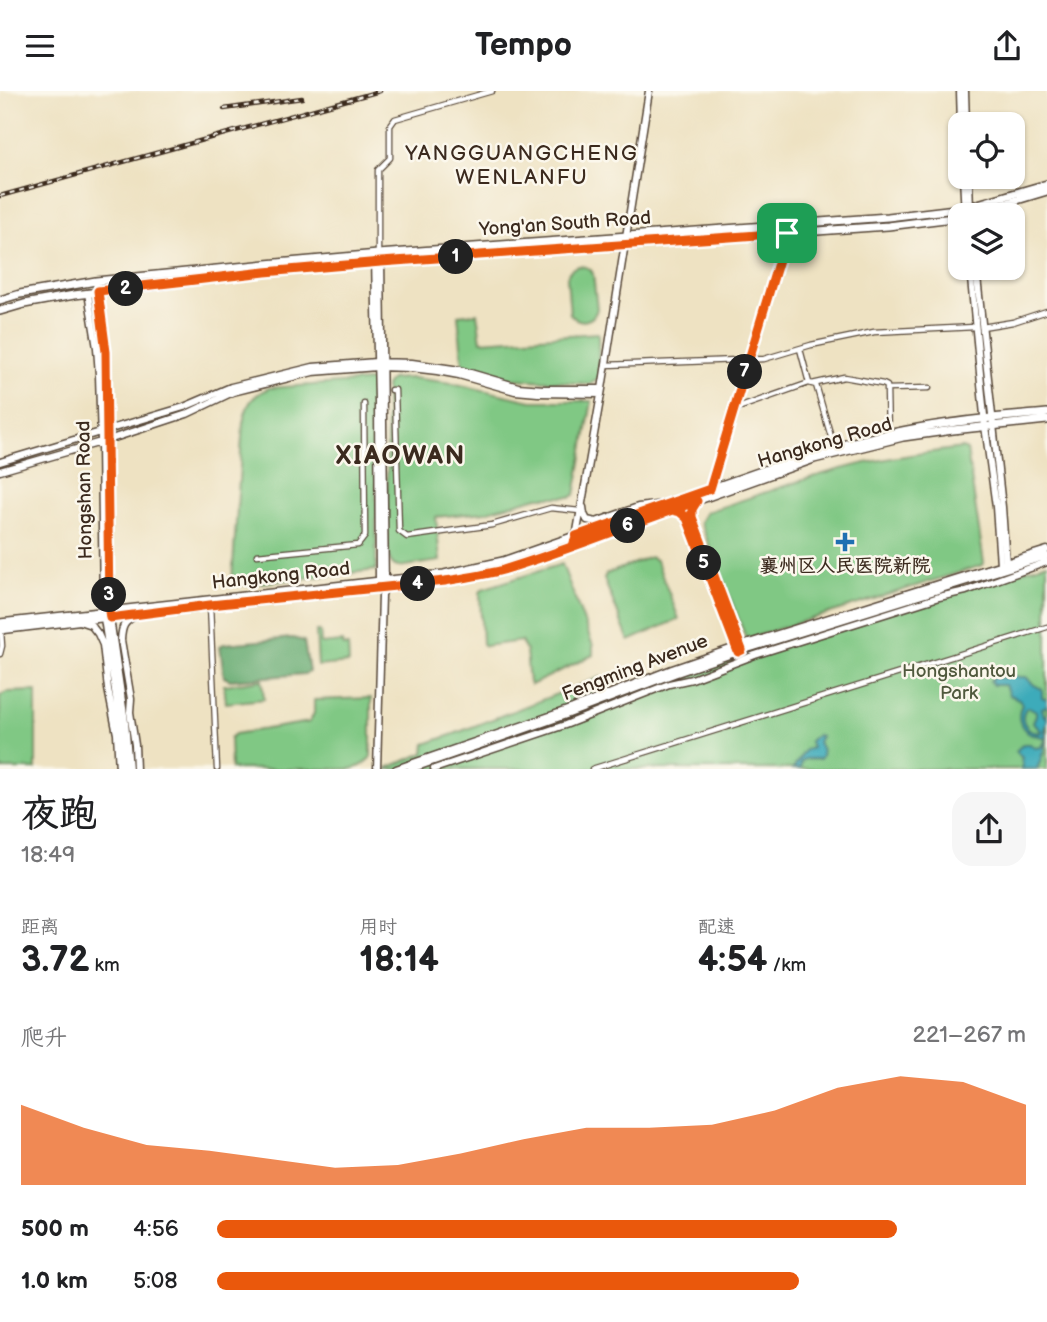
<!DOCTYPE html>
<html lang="zh">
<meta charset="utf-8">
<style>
body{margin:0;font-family:"Balsamiq Sans","LXGW WenKai TC",sans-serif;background:#f6f6f6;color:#202124;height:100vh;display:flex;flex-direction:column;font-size:26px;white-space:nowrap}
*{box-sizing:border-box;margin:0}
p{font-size:23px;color:#757577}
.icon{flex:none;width:38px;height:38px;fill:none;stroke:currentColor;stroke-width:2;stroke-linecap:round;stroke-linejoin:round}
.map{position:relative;height:678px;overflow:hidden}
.details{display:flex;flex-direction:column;background:#fff;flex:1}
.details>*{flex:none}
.fabs{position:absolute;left:948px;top:21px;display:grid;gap:14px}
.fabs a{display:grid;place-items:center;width:77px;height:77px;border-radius:14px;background:#fff;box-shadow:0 2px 5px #0004;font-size:35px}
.pin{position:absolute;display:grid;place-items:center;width:60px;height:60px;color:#fff;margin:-30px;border-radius:14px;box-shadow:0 4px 10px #0006}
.km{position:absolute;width:35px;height:35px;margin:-18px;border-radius:50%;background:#222;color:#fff;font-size:19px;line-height:35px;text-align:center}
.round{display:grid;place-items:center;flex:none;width:74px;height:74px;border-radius:21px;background:#f6f6f6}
.head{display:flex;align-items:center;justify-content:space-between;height:119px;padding:0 21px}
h1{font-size:38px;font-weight:600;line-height:52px}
.stats{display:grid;grid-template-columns:repeat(3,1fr);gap:10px;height:119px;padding:7px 21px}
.stats div{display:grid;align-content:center}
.stats b{font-size:35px;font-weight:600}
.stats small{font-size:19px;font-weight:400}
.stats p{font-size:19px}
.chart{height:196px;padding:14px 21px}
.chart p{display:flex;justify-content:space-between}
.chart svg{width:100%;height:126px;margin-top:7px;fill:#ea580c;opacity:.7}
ul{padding:0 21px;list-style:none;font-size:23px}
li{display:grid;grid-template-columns:112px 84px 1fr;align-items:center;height:52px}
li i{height:18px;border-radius:9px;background:#ea580c}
header{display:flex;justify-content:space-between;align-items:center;height:91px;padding:0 21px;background:#fff;font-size:32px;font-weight:600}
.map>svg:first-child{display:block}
.green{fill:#80c884;stroke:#5e7951;stroke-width:2}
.forest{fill:#68ac72;stroke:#526b48;stroke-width:2}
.water{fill:#3dabba;stroke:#3c6a6c;stroke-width:2;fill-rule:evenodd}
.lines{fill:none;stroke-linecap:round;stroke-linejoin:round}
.street-casing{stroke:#564637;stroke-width:7}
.secondary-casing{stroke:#564637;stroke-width:9}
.primary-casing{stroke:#564637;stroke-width:10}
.street{stroke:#fff;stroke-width:4.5}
.secondary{stroke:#fff;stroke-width:6}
.primary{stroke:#fff;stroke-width:7}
.rail-casing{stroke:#3b2a1e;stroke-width:4.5}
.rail{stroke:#fbf7ec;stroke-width:2;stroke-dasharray:5;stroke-linecap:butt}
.route-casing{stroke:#fff;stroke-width:14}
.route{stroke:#ea580c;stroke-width:9}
.poi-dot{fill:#1f6fb2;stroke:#fbf7ec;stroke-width:2.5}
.labels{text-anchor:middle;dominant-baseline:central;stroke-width:5;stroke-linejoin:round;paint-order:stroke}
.street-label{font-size:19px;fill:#3b2a1e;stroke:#fbf7ec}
.poi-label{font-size:19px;font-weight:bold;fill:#3b2a1e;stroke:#fbf7ec}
.park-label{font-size:19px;fill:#50593d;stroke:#fbf7ec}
.neighbourhood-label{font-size:21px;letter-spacing:2px;fill:#3b2a1e;stroke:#fbf7ec}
.district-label{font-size:26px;font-weight:bold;letter-spacing:2px;fill:#3b2a1e;stroke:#fbf7ec}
</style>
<header><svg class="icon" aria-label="menu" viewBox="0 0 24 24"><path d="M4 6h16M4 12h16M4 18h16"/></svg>Tempo<svg class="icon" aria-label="share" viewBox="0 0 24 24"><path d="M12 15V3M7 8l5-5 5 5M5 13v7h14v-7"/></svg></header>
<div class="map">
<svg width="1047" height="678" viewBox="0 0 1047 678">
<rect width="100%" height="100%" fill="#fbf7ec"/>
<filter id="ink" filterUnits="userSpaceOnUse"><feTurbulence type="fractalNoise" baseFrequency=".0143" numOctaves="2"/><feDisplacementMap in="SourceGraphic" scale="14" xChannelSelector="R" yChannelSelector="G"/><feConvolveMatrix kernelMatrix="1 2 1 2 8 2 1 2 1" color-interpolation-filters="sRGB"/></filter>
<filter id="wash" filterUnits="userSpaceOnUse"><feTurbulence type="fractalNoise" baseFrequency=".00686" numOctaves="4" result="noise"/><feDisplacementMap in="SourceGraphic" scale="28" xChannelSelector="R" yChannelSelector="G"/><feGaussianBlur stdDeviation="1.57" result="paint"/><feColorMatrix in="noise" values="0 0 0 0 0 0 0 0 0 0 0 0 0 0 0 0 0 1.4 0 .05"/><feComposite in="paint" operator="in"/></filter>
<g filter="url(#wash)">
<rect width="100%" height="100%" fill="#eee2c2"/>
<path class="green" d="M579,175C586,176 590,176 593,183L597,218C593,232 579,233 570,223L567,186C569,179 572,177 579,175Z
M477,222L481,250L598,242L599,286L590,293L501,287L463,276L458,224Z
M412,287L452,292L531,310H592L575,404L571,406H538L485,421L436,426L440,470L398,476C388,473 389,464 388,456L386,295L391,288Z
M370,290L377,297L376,479L234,495L232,489L243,332C247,313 251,305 269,297Z
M962,357L967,359L984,472L983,474L753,546L746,547L700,431L706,421C759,404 812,384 866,372C898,365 930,361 962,357Z
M650,466L656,469L679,528L629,550L604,488L606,483Z
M1047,472V678H385L424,662L425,653L454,643L601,586L613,613L740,565Z
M562,473L593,555V564L531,594L529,592L526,560L521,550L485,555L482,553L480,502L482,498Z
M316,540H320L321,553L342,551L343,555H348L349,572L318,575Z
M262,589L264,608L226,612L224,594Z
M36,600V678H0V605L7,601Z
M371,607V666L361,675L351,678H231L230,647L235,643L310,631L314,622V609Z"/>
<path class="forest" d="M293,547L304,550L309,581L305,583L230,589L224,586L220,555L224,553Z"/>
<path class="water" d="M1012,584L1018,586H1026L1034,594L1042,598V607L1047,609V615L1042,617L1044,625L1047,624V631L1045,636C1047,652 1043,664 1037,678H1021L1023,674L1021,670L1022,667L1016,660L1023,653H1030L1035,657L1041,656L1046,649C1041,643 1037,646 1031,643C1018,637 1017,624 1022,613L1019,608L1009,604L1005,594H993L990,590L993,587H1004ZM1029,616L1036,620V624L1033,631L1041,640L1040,642C1027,641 1018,629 1026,617Z
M817,644L821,645L818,651C821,657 825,662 820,668H805L801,671L800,678H793L805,659L812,657L810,650Z"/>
</g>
<g filter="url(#ink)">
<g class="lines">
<defs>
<path id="street" d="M378,163V79L390,67V35L395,28L492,0
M982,236L1013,231L1047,220
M800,258L809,292L816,294L834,356
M606,274L764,268L811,254L874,241L975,236
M812,293L844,286L883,293L887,295V298L888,343
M887,298L929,297
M391,299H395L399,440L407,446L492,434L551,417L580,420
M735,318L809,292
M710,397L787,142
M257,464L358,454L365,445L364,313
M210,514L217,678
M0,563L2,555L1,540
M592,678L1047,536"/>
<path id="secondary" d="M960,0L961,33
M965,0L966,33
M963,86L965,124
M969,86L970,119
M375,167L378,311L379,492
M970,177L985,335L996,416L1000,473
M976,177L1002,416L1006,472
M96,190L106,261L109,520L125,631L129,678
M88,202L97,257L99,284L101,351L103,521L120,632L125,678
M0,371L184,316L231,296L313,276L376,271L412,272L460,279L518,296L544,298H602
M0,380L108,349L187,323L233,301L313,281L377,276L411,277L437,280L459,284L515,300L538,302L601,303
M697,410L692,418V426L742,558
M583,416L584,423L587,429L596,431L638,416L657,414
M672,419L680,421L687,427L737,559
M576,446L602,298L649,0
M135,524C124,532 122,534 121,549L131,608L130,621L135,654L136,678
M79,530L91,534L98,543L103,554L108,598L117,643L119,678
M377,678L382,504L385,496L381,166
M396,678L573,617L672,578L736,556L1047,459
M411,678L566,624L674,583L738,561L1047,465
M434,678L565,634L669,593L692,588L755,564L939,506L966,500L1047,471"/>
<path id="primary" d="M967,124L1047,100
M0,209L20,203L96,190L266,173L378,163L888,126L964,117L1047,93
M0,220L24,213L74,204L265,181L381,171L888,135L961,126
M0,532L444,483L503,470L813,362C858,349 904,338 950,332C982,327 1015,325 1047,322
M0,539L210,514L445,490L503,479L814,368L903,346L953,339L1047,329"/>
</defs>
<use href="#street" class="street-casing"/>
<use href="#secondary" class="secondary-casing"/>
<use href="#primary" class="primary-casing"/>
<use href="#street" class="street"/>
<use href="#secondary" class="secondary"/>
<use href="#primary" class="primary"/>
<defs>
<path id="rail" d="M224,18L302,7
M0,105L380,0"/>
</defs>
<use href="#rail" class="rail-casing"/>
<use href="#rail" class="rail"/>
</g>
</g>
<g class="lines" filter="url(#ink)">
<defs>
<path id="route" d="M787,142L381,171L265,181L98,200L106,261L109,520L110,527L210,514L445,490C464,487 484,484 503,479C560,462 616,439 672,419L680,421L687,427L738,561L742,559L692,426V418L697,410L573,455L576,445L710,398L787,142"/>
</defs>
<use href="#route" class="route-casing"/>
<use href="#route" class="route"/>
</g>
<path class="poi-dot" d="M841.5 440.5h7v7h7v7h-7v7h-7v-7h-7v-7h7z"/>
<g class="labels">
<g class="street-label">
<text transform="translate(565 133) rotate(-4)">Yong'an South Road</text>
<text transform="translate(825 352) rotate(-16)">Hangkong Road</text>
<text transform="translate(85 399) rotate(-91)">Hongshan Road</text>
<text transform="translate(281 485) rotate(-6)">Hangkong Road</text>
<text transform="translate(635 577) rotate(-21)">Fengming Avenue</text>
</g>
<g class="poi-label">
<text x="845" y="475">襄州区人民医院新院</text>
</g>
<g class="park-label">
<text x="959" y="580">Hongshantou<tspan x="959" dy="22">Park</tspan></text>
</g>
<g class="neighbourhood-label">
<text x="522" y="62">YANGGUANGCHENG<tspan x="522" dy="24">WENLANFU</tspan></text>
</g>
<g class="district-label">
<text x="401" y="365">XIAOWAN</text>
</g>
</g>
</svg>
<div class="fabs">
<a><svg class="icon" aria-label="locate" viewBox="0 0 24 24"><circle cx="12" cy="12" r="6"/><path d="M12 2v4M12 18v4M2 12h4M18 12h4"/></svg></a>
<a><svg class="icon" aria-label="layers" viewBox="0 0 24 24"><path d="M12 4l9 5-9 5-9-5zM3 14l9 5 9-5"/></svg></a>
</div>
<div class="pin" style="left:787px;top:142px;background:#1e9e55"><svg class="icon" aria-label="arrive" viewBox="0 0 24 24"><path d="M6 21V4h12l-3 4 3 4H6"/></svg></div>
<b class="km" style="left:456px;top:166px">1</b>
<b class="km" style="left:126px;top:198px">2</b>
<b class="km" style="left:109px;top:504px">3</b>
<b class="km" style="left:418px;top:493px">4</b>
<b class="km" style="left:704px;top:472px">5</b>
<b class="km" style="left:628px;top:435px">6</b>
<b class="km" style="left:745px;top:281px">7</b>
</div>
<section class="details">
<div class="head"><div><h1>夜跑</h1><p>18:49</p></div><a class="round"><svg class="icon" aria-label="share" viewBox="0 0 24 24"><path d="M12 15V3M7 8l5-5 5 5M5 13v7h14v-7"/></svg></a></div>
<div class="stats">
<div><p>距离</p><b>3.72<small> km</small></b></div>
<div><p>用时</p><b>18:14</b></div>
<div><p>配速</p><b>4:54<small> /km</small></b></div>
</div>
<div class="chart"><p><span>爬升</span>221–267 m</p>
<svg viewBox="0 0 160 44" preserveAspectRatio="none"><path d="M0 44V16L10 24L20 30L30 32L40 35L50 38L60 37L70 33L80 28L90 24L100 24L110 23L120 18L130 10L140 6L150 8L160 16V44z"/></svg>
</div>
<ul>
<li><b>500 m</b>4:56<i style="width:84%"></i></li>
<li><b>1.0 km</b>5:08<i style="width:72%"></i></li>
</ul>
</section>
